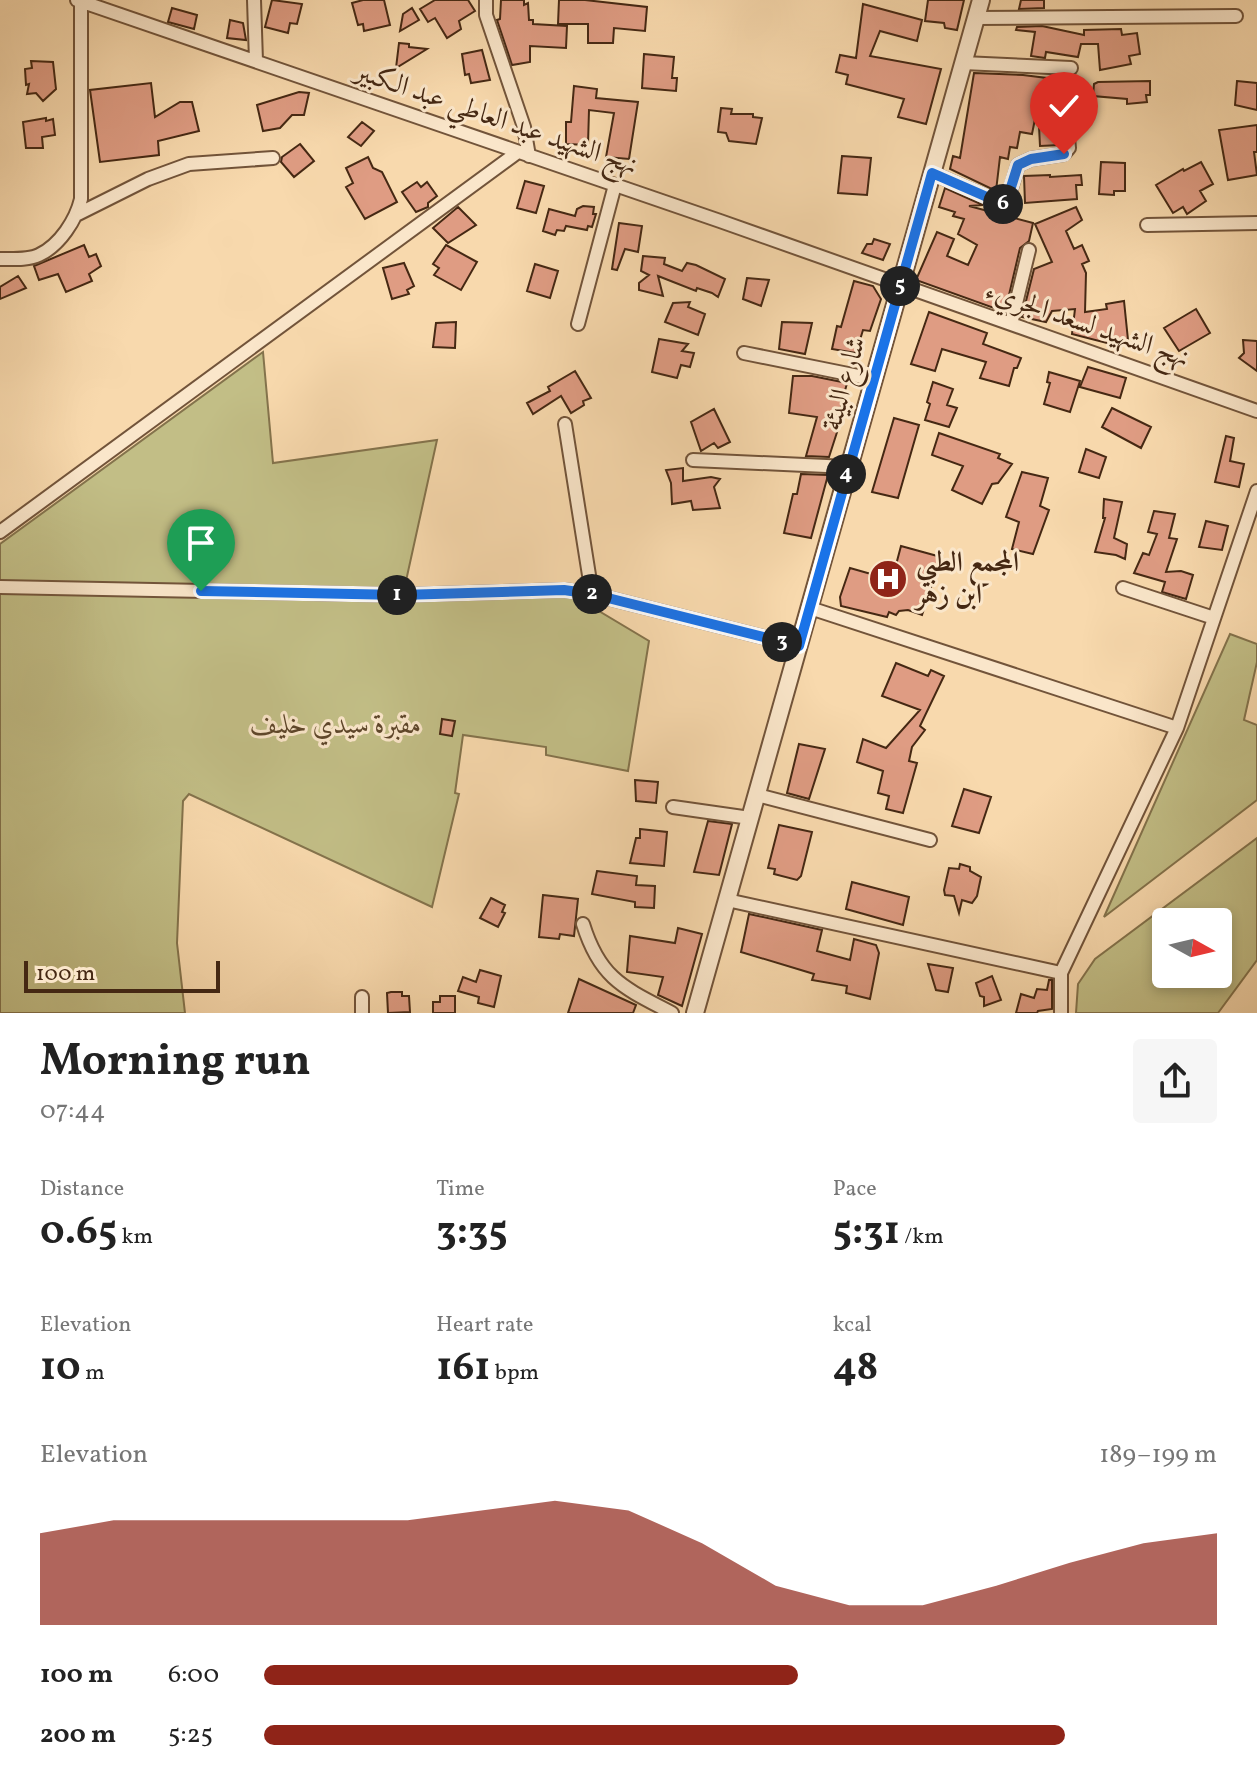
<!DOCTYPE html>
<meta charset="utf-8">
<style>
body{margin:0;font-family:Vollkorn,Amiri,serif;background:#f6f6f6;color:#222;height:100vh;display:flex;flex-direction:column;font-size:30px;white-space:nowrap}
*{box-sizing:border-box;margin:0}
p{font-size:26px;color:#767676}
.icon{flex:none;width:44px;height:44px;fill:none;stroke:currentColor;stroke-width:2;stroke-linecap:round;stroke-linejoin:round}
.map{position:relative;height:1013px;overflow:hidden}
.details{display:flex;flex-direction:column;background:#fff;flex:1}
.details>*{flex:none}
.needle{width:52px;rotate:98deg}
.tools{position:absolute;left:1152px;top:908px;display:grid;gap:16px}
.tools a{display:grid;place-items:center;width:80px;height:80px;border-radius:8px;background:#fff;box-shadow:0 4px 12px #0003;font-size:40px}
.scale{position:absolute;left:24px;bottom:20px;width:196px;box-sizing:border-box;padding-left:8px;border:4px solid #452813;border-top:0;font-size:22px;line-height:28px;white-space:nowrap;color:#452813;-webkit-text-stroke:6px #fae6ca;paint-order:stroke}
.pin{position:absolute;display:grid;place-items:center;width:68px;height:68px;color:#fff;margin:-82px -34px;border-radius:50% 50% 50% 0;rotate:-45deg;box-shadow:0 0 8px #0007}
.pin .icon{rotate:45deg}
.km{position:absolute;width:40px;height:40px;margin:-20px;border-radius:50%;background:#222;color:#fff;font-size:22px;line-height:40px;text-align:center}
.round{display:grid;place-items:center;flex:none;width:84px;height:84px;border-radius:8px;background:#f6f6f6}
.headline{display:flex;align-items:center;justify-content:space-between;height:136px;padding:0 40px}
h1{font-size:44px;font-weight:700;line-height:60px}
.figures{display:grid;grid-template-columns:repeat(3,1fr);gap:12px;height:136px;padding:8px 40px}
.figures div{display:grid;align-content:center}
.figures b{font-size:40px;font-weight:700}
.figures small{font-size:22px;font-weight:400}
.figures p{font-size:22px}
.chart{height:224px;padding:16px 40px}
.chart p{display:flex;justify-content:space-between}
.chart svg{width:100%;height:144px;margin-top:8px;fill:#8f2418;opacity:.7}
ul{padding:0 40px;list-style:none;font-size:26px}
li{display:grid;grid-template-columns:128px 96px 1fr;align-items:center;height:60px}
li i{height:20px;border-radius:10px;background:#8f2418}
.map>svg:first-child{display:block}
.green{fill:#c2be86;stroke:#84734c;stroke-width:2;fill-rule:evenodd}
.building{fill:#df9c83;stroke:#452813;stroke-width:2}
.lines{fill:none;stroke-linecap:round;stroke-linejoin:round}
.minor-casing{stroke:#72543a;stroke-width:16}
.tertiary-casing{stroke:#72543a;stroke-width:20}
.minor{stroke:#fae6ca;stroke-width:12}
.tertiary{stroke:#fae6ca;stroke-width:16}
.route-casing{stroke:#fff;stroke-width:16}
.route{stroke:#1a73e8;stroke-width:10}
.labels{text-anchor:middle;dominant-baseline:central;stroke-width:6;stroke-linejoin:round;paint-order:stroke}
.street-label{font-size:28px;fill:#452813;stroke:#fae6ca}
.poi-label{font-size:28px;font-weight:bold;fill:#452813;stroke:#fae6ca;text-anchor:start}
.park-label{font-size:28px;font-style:italic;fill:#5e462a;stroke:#fae6ca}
</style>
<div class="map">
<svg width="1257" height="1013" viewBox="0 0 1257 1013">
<rect width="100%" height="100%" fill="#f8d9ad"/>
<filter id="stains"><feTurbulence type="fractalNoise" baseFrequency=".0025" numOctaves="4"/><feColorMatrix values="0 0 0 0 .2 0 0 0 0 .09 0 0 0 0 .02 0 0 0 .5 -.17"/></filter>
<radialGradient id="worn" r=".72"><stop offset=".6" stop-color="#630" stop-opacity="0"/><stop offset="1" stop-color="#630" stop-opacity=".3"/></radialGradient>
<path class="green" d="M263,352L273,463L437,440L404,590L0,581V544Z
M0,591L347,601L572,595L649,641L628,771L546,755V747L463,735L455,793L459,794L432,907L189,794L183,801L177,943L185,1013H0Z
M1230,634L1257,644V662L1244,720L1257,725V800L1104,917Z
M1257,838V960L1218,1013H1076L1078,984L1095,959ZM1166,922H1218V974H1166Z"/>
<path class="building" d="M272,0L302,4L297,24L290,23L288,33L265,27Z
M363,0H384L390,25L364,31L363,24L358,25L352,3Z
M435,0H468L475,11L459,21L461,29L447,38L435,18L428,22L420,9Z
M501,0H524V5L528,3L529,20H533V24L567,26L566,48L530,46V62L512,65L497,20L500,19Z
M559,0H585L647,7L645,31L614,28L613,43H588V24H558Z
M928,0H964L957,30L945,28L944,23L925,21Z
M1021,0H1044V8L1019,9Z
M863,4L922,20L917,41L880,31L870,56L941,69L926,124L898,117L904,99L846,84L848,75L836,72L840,55L856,58Z
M172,8L197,15L194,29L168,22Z
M412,8L419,20L400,31L403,14Z
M230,20L243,23L246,40L227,38Z
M1042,26L1084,35V30L1121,29L1122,35L1137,33L1140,54L1129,56L1131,64L1100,70L1098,44H1081L1078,57L1046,52L1045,58L1031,56L1035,32L1016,30L1017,27Z
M399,43L409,44V47L427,49L396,68Z
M482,50L490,80L471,83L469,74L465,75L462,54Z
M644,54L674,57L672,78H677L676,91L642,88Z
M31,61L53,62L56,89L43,101L36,93L27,94L29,84L26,85L25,69L32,68Z
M974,73L1023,75L1071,81L1070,98L1060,97L1059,106L1038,104L1032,134L1020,132L1017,148L1010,147L1008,159L1000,157L996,191L950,169L953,156L960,158Z
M1150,81V95H1146L1147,102L1127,104V99L1093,96L1094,84L1098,82Z
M1237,81L1257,83V110L1235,105Z
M151,83L155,117L180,102H192L199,131L158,141L159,155L100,162L90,90Z
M574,86L597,89L596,98L638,102L629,159L606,157L614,113L589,110L588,145L566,144V122H571Z
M299,92L309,93L304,115H292L280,128L263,131L257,105Z
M721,108L732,109L731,114H753V117L762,118L756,144L729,141L726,133L718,132Z
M46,118V121L53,119L55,135L42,137L43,148H26L23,122Z
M362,122L374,131L361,146L348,137Z
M1058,125L1060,145L1040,146L1039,126Z
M1257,125V152H1254L1257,175L1228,180L1219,130Z
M300,144L314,161L294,177L281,162L282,157Z
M842,156L871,158L867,195L838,193Z
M368,157L373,168L382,172L397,202L365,219L346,187L353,183L346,168Z
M1101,162L1125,163V191H1114V195L1099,194Z
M1201,162L1213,184L1200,191L1206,201L1187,214L1183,207L1173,213L1156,185L1183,169L1184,171Z
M1050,175V177L1081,175L1082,185H1076L1077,199L1025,203L1024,176Z
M525,181L544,186L536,213L517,208Z
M417,182L421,187L427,182L437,196L428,203V207L416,212L402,192Z
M945,188L983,205L969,206L1033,223L1029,241L1020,248L1005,312L916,280L937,232L954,239L947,256L968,265L977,245L958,234L964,219L953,216L955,212L939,207Z
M583,206L594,207L593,214H596L592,227L588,226L587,230L566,226L564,231L557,230L555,235L543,231L549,209L575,216L577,209Z
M458,207L476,225L448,243L433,228Z
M1076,207L1082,220L1066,231L1074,249L1082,245L1089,261L1082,264L1086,273L1085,312L1107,309L1106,304L1124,301L1128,340L1107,343L1072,334L1075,309L1052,311L1046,322L1022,317L1034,269L1052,262L1035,224Z
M619,223L642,226L638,252L625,249L617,270L612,269Z
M874,239L890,244L883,260L862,253L867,244H872Z
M84,245L89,257L96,254L101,266L89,274L92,281L66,292L58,274L39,280L34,266Z
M446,245L477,262L461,290L434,275L439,268L433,264Z
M643,256L665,258L664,264L682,271L687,263L696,265L725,279L718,297L712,293L697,288L696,291L658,276L663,296L639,290V283L649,275L641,271Z
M404,263L414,286L407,290L409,294L392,299L383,268Z
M535,264L558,271L550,298L527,291Z
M18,276L26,288L0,299V287Z
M747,278L769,280L761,306L743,299Z
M854,281L873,286L881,299L870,331L863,330L856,353L832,349L837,326L841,327Z
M690,302L688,307L705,314L698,335L665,322L673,303Z
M1196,309L1210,333L1179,351L1164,328Z
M929,312L987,333L983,344L1021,358L1017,368H1014L1009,386L980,378L986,362L942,349L935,371L911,364Z
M456,322L455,348L433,347L436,323Z
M782,322L812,323L805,354L779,349Z
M659,339L688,344L682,351L694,353L690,367L681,365L677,378L652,372Z
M1243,340L1257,341V371L1239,358L1244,353Z
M1088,367L1126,378L1120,398L1080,387Z
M575,371L591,398L583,401L584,405L571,413L561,396L533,414L527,403L550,391L548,387Z
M1049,372L1080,381L1070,412L1044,404L1050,383L1047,382Z
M793,376H812L847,383L837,422L840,423L829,457L806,456L817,417L789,413Z
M933,382L953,389L947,405L957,408L949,427L925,420L930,404L927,402Z
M1112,408L1151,427L1141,448L1102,427Z
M714,409L730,442L718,448L714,443L701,451L691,422Z
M894,418L919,425L898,498L872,492Z
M939,433L1000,454L998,458L1012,464L998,483L992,484L982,504L952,490L963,466L932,455Z
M1226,436L1234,438L1230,461L1244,464L1239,487L1215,482Z
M1086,449L1106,457L1099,478L1079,472Z
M683,468V481L711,477L720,479L714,487L720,508L693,510L691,501L672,504L671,483L666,470Z
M1022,472L1048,478L1040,506L1049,510L1033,554L1012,549L1019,522L1006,517Z
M801,474L828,475L811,538L784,533L793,494H797Z
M1104,499L1122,502L1114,538L1127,544L1125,559L1116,555L1095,552L1105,518H1103Z
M1154,511L1175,514L1169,538L1177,539L1166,572L1181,571L1193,575L1186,599L1162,592L1165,582L1134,573L1143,553L1149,555L1157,534L1148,532Z
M1206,521L1228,526L1222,550L1199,547Z
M901,546L941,557L922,615L908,610L899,611L896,615L889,612L887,617L841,606L840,597L850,568L892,580Z
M896,663L928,676L931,670L944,676L920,726L925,730L912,747L909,761L917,763L903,813L886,809L889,796L878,793L883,771L857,762L863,739L886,748L920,710L882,696Z
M442,719L455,721L452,736L440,734Z
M799,744L825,749L809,799L787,793Z
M635,780L658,782L656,803L636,801Z
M964,789L991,797L979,833L952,826Z
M708,821L732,824L719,875L694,872Z
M779,825L812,832L801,876L797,880L774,874L775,869L768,868Z
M640,829L667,832L664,866L630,863L636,838H640Z
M960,864L970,867V871L981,877L977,896L972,903L962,900L959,913L954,896L945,895L944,890L949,868L959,869Z
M597,871L637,876L636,885L655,886L654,908L635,907V902L592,894Z
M852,882L909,897L903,925L846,909Z
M543,895L578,899L574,936L560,934L559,939L539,937Z
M491,898L505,905L502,912L505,913L498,927L480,918Z
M749,914L822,930L817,951L850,960L854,939L876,945L879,953L870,999L846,993L847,986L812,980L814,974L741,952Z
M678,928L702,934L682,1006L658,995L663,977L627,972L630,936L675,943Z
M928,964L953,968L948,992L936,990Z
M480,970L501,976L494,1007L478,1003L479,997L458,991L463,977L476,982Z
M992,976L1001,1000L984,1006V997L980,996L976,983Z
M579,979L636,1005L633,1013H568Z
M1049,980H1052V1009L1038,1011L1037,1013H1016L1021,994L1034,998L1037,989L1047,990Z
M391,992H402V996H409L410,1012L388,1013L387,993Z
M440,996H455V1013H433V1002H440Z"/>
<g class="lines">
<defs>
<path id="minor" d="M77,0L720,221L1257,411
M254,0L256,61
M486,0V15L524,127L529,156
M976,18L1236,16
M963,63L1071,68
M932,173L1003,204L1008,198L1018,165L1031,159L1064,154L1069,148L1066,117
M78,214L148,179L189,164L273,158
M1147,225L1257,223
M0,259C12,259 29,260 39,255C60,245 76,220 81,199V2
M578,324L615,185
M1011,324L1029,250
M744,353L873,379
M565,424L592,594
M693,460L848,467
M0,532L518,152
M0,587L401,595L564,590L592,594L799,646
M1123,588L1214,618
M810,608L1177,728
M757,795L930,840
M673,807L750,818
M727,900L1061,973
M583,924C600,979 624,988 672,1013
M362,1013V997
M1061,1013V973L1177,728L1257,491"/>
<path id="tertiary" d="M695,1013L981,0"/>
</defs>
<use href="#minor" class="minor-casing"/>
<use href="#tertiary" class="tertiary-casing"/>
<use href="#minor" class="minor"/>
<use href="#tertiary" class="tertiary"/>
</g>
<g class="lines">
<defs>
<path id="route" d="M201,591L401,595L564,590L592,594L799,646L932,173L1003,204L1006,203L1018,165L1031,159L1064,154"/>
</defs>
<use href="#route" class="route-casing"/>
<use href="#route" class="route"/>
</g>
<defs>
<symbol id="hospital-disc" viewBox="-11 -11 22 22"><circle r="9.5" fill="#8f2418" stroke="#fae6ca"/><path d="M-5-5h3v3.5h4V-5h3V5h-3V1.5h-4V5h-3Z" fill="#fff"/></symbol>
</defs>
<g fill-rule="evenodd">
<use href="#hospital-disc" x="866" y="557" width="44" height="44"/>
</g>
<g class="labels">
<g class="street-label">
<text transform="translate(496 119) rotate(19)">نهج الشهيد عبد العاطي عبد الكبير</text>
<text transform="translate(1087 325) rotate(19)">نهج الشهيد لسعد الجريء</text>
<text transform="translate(845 384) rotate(-74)">شارع البيئة</text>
</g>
<g class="poi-label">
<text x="916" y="563">المجمع الطبي<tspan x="916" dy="32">ابن زهر</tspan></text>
</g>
<g class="park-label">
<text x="336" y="725">مقبرة سيدي خليف</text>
</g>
</g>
<rect width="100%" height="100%" filter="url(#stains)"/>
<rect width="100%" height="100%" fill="url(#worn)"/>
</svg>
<div class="tools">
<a><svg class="needle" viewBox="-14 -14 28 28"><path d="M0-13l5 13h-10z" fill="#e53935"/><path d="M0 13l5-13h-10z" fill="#767676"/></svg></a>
</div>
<div class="scale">100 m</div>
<div class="pin" style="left:201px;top:591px;background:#1e9e55"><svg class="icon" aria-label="arrive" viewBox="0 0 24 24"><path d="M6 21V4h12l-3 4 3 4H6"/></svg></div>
<div class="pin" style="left:1064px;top:154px;background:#d93025"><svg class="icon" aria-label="check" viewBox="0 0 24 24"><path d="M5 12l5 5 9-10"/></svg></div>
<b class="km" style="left:397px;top:595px">1</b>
<b class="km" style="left:592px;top:594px">2</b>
<b class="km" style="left:782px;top:642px">3</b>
<b class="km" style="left:846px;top:474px">4</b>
<b class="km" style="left:900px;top:286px">5</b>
<b class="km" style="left:1003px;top:204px">6</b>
</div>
<section class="details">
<div class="headline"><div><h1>Morning run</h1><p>07:44</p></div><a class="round"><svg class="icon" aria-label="share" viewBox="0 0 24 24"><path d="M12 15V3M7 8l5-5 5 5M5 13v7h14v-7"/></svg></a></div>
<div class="figures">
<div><p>Distance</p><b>0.65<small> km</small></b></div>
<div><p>Time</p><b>3:35</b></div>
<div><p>Pace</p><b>5:31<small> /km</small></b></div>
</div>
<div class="figures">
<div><p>Elevation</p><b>10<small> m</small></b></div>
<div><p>Heart rate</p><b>161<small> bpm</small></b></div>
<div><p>kcal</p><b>48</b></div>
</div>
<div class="chart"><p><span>Elevation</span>189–199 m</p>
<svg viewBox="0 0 160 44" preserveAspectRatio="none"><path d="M0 44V16L10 12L20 12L30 12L40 12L50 12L60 9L70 6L80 9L90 19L100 32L110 38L120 38L130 32L140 25L150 19L160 16V44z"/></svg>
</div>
<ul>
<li><b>100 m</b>6:00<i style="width:56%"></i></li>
<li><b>200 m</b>5:25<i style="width:84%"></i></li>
</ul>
</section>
